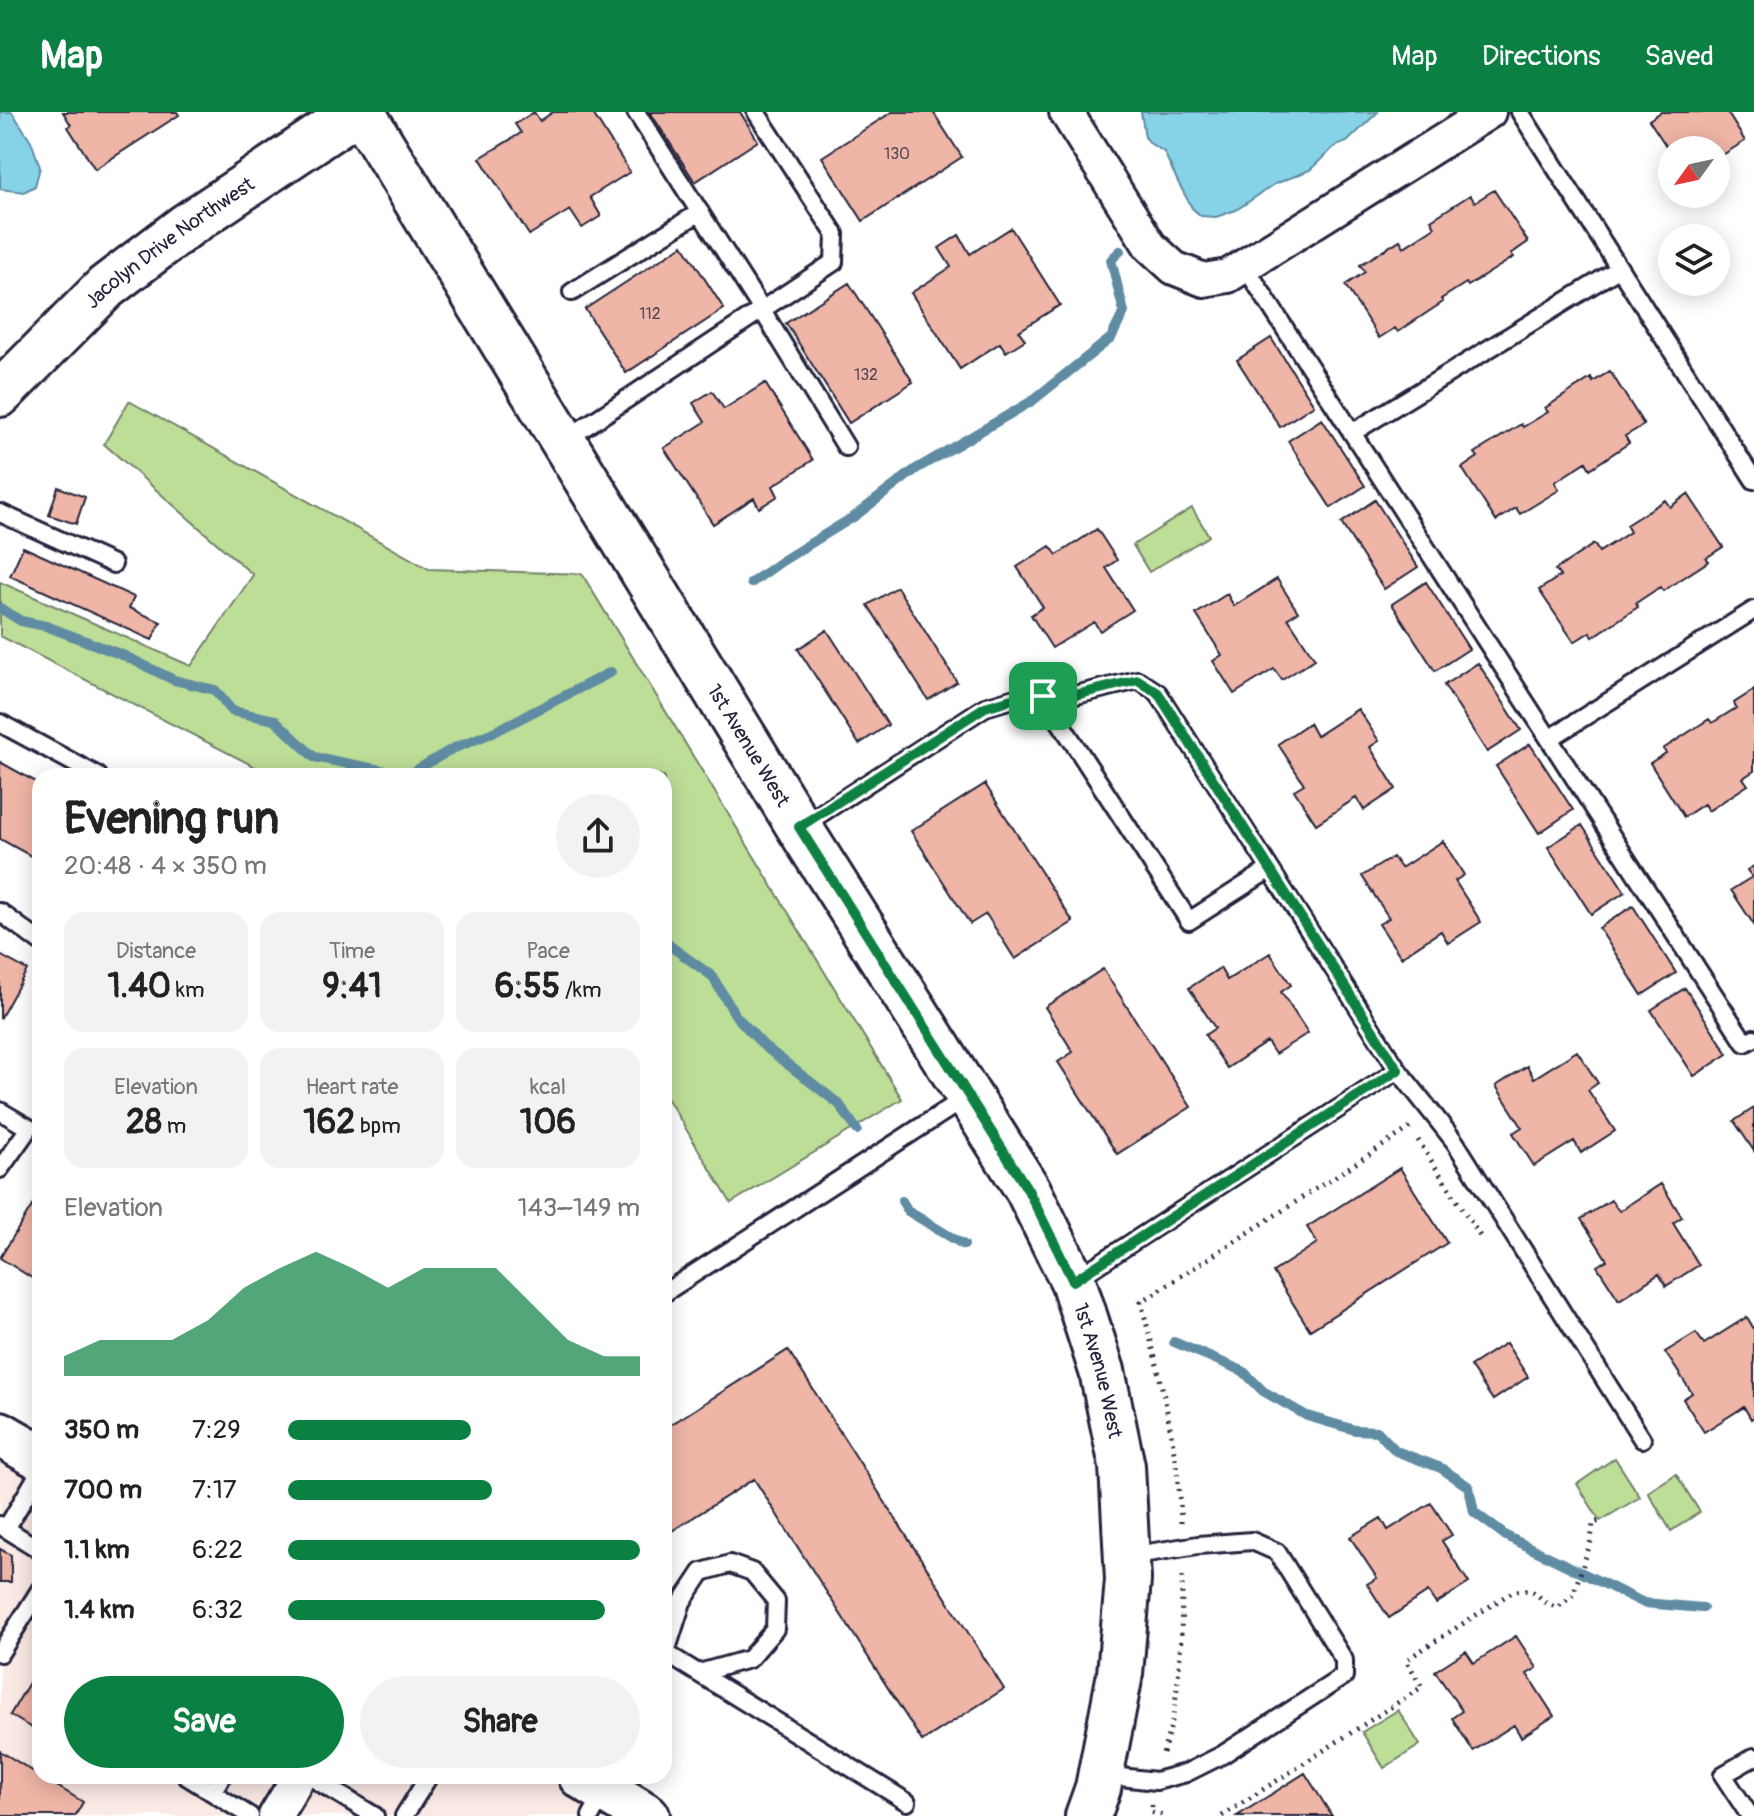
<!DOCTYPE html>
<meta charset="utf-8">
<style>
body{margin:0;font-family:Pangolin,sans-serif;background:#f2f2f2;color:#222;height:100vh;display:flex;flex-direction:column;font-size:30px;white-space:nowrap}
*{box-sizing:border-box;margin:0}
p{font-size:26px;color:#767676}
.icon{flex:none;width:44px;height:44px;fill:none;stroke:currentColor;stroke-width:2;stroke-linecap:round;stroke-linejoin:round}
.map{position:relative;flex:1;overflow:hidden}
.details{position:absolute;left:32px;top:656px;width:640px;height:1016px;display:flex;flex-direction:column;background:#fff;border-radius:24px;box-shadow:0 4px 20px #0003}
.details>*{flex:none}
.needle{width:52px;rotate:237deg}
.tools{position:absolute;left:1658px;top:24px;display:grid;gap:16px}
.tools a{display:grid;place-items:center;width:72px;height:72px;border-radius:50%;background:#fff;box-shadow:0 4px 20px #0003;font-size:40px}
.pin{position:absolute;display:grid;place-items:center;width:68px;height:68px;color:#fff;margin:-34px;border-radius:16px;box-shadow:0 4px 12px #0006}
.round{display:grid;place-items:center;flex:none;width:84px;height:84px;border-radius:42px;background:#f2f2f2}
.summary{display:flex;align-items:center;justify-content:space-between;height:136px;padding:0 32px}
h1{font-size:44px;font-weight:700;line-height:60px}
.figures{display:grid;grid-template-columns:repeat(3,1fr);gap:12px;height:136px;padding:8px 32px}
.figures div{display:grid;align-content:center;border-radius:20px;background:#f2f2f2;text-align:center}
.figures b{font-size:34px;font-weight:700}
.figures small{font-size:22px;font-weight:400}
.figures p{font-size:22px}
.chart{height:224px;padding:16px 32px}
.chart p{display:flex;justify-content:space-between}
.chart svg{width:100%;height:144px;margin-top:8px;fill:#0b8043;opacity:.7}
.primary-button{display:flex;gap:16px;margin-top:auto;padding:16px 32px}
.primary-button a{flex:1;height:92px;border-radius:48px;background:#0b8043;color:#fff;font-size:32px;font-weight:700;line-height:92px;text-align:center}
.primary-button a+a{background:#f2f2f2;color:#222}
ul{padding:0 32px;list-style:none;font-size:26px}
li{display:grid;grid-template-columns:128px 96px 1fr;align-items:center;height:60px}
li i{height:20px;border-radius:10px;background:#0b8043}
header{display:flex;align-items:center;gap:48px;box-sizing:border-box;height:112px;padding:0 40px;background:#0b8043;color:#fff}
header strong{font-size:38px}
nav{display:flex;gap:44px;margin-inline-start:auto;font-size:28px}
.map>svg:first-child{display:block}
.built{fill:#fae9e5}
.green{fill:#bdde97;stroke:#708069;stroke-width:2}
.water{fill:#86d2e6;stroke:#5e8ca2;stroke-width:2}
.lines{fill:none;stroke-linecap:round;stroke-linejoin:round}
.stream{stroke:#5e8ca2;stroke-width:10}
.building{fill:#efb5a7;stroke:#22223b;stroke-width:2}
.lane-casing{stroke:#22223b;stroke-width:22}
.street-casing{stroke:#22223b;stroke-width:38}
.secondary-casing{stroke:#22223b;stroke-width:50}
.path{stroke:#22223b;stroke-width:5;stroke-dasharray:2 6;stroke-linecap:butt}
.lane{stroke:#fff;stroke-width:16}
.street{stroke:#fff;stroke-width:32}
.secondary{stroke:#fff;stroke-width:44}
.route-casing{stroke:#fff;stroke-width:16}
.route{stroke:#0b8043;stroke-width:10}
.labels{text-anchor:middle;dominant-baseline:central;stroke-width:6;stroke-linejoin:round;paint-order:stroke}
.number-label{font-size:16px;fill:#554756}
.street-label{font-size:20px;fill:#22223b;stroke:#fff}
</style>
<header>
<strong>Map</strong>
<nav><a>Map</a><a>Directions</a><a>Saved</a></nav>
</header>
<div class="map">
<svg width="1754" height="1704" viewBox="0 0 1754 1704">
<rect width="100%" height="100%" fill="#fff"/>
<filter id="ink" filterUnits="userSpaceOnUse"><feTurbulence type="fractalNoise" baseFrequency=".0125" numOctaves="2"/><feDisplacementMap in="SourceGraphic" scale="16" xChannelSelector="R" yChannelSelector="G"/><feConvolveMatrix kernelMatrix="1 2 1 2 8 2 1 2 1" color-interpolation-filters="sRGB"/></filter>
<g filter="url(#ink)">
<path class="built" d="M0,1322L40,1345V1664H581L647,1704H0Z"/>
<path class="green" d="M129,289L429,457L582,462L902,987L731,1091L664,981V664H273L0,524V470L191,554L253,463L104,332Z
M1192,396L1209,424L1149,460L1133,433Z
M1615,1346L1640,1385L1600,1409L1577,1372Z
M1676,1362L1700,1400L1671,1419L1648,1380Z
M1398,1598L1420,1633L1384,1656L1362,1620Z"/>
<path class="water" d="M0,0H12L31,29L40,55L35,74L24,80L0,77Z
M1141,0H1378L1347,30L1334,35L1310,58L1275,72L1236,98L1216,105L1201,104L1192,96L1178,70L1164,40L1151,32L1145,25Z"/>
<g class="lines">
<path class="stream" d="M751,471L782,449L855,404L916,357L1032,289L1111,226L1124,200L1111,148L1120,139
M0,496L21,509L46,514L125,544L174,568L215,578L232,599L275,608L314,645L411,664
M408,663L452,637L496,619L611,560
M664,826L669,833L712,864L736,904L764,934L839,992L857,1018
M902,1089L908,1099L964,1133
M1174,1230L1243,1259L1263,1279L1307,1304L1355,1318L1377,1319L1396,1339L1441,1356L1469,1375L1474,1400L1506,1424L1644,1491L1703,1496"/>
</g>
<path class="building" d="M63,0H177L179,3L95,57L68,15L71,13Z
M534,0L540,9L553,0H592L630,60L590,85L601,104L582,116L570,98L529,123L480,46L521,21L515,12Z
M650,0H740L758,29L695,70Z
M892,0H933L962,45L863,109L822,45Z
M1661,0H1727L1745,29L1716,47V38H1672V43L1649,8Z
M1494,78L1528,130L1511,142L1514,145L1468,174L1466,171L1441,187L1443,190L1398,220L1395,216L1379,226L1345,173L1365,160L1360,153L1400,128L1404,135L1435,115L1431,108L1470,83L1475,90Z
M1011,116L1060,193L1019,219L1025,228L1006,240L1000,231L960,257L911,181L951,155L939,136L959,123L970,142Z
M683,133L724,197L626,261L585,197Z
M849,171L913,270L849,311L786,211Z
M1271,226L1314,293L1280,315L1237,248Z
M1610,259L1644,313L1625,324L1629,331L1590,357L1586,350L1555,370L1559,378L1520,402L1516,396L1496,409L1462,356L1478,345L1475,341L1521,312L1523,315L1548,300L1545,296L1591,266L1593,270Z
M765,271L813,348L773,374L778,384L759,396L754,386L713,412L664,336L705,310L693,291L712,279L724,297Z
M1322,307L1365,374L1331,396L1288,329Z
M58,375L85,385L76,412L49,403Z
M1688,382L1723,435L1706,446L1709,449L1663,479L1660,475L1636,491L1638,495L1593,525L1590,520L1574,530L1539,478L1560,464L1555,458L1594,432L1599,440L1630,420L1626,413L1665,388L1670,395Z
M1375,388L1418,455L1384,477L1341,411Z
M1097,417L1117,448L1106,456L1133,498L1100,519L1094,510L1052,536L1031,503L1043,495L1017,455L1050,434L1057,443Z
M23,435L134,485L129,496L161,510L152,528L10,464Z
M1277,467L1298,500L1288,506L1315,547L1282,568L1274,557L1234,582L1213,549L1222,543L1196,502L1227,482L1234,494Z
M1426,470L1469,537L1435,559L1392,492Z
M897,475L957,570L928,588L868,493Z
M827,518L888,613L859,632L798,537Z
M1478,551L1521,618L1487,640L1444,573Z
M1754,578V659L1743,666L1748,673L1708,699L1704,692L1684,705L1650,651L1666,641L1663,637L1709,607L1712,611L1736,596L1734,591Z
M1358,597L1379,629L1370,635L1396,677L1364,698L1356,686L1316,712L1294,678L1304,672L1278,632L1309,611L1316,624Z
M1530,632L1573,698L1539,721L1496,654Z
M0,650L40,672V749L0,727Z
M985,672L1073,810L1015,847L986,802L970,812L911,719Z
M1582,713L1625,780L1591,802L1548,735Z
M1443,729L1464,763L1455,769L1481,810L1448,831L1441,819L1401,845L1379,812L1389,806L1362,764L1393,745L1401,756Z
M1754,754V813L1731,778L1752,765L1747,758Z
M1633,794L1676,861L1642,883L1599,816Z
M1270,841L1291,873L1281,880L1308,921L1275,942L1267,930L1227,956L1205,923L1215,916L1189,876L1220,856L1227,868Z
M0,843L27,858L0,907Z
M1103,857L1191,995L1117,1042L1058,950L1073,940L1045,895Z
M1685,876L1728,942L1694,964L1651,898Z
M1577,939L1598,971L1588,978L1615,1019L1581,1041L1574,1029L1534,1054L1513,1021L1522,1015L1496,974L1527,954L1534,966Z
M1754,996V1039L1734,1009Z
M1400,1056L1447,1131L1310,1218L1273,1160L1317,1131L1307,1115Z
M1661,1072L1682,1105L1673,1111L1699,1153L1666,1174L1659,1162L1619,1188L1597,1154L1607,1148L1581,1107L1611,1088L1619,1099Z
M40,1081V1171L0,1146Z
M1747,1205L1754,1217V1305L1751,1307L1744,1295L1704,1320L1683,1287L1692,1281L1665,1240L1696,1221L1704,1232Z
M1506,1231L1528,1265L1493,1288L1470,1254Z
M788,1238L1004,1577L922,1629L754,1367L664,1424V1317Z
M1431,1391L1452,1423L1442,1429L1469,1471L1436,1492L1428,1480L1389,1506L1367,1472L1377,1466L1350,1425L1381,1406L1388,1418Z
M0,1437L11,1443V1470H0Z
M1516,1524L1537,1556L1527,1562L1554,1604L1521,1625L1514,1613L1473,1639L1452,1606L1462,1599L1435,1559L1466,1539L1474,1551Z
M40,1552V1621L10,1603Z
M0,1639L83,1690L75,1704H0Z
M1305,1661L1332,1704H1237Z"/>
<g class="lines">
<defs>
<path id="lane" d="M636,0L762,198L846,335
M1520,0L1754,368
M1244,153L1745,931L1754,926
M572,180L700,100
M1352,321L1620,156
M565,328L834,150L835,122L756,0
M0,401L113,452
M1043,584L1189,809L1270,757
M0,611L98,664
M1549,627L1754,498
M800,715L985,595L1022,584L1067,585L1138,568L1158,581L1398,958L1455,1030L1642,1327
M0,800L40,830
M0,999L29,1016L0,1057
M1074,1168L1398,958
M664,1181L967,985
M0,1413L40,1438
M6,1417L40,1359
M664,1540L907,1690
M666,1540L682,1490L702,1460L730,1452L752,1460L776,1489L775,1517L749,1547L699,1561
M0,1541L40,1478
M1103,1663L1156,1669L1186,1661L1222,1643L1344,1564V1548L1277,1440L1252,1429L1198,1433L1129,1444
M186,1664L250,1704
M309,1664L375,1704
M212,1680L222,1664
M404,1704L429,1664
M591,1704L604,1680
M1750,1704L1723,1663L1754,1645"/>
<path id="street" d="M1066,0L1150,134L1174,156L1204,168L1228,164L1489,0
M275,1704L299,1664"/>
<g id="secondary">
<path id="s1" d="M362,0L799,715L1028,1078L1073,1169L1102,1259L1122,1354L1128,1468L1120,1562L1098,1676L1088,1704"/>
<path id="s2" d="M0,282L106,175L186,114L356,0"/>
<path d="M0,1322L40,1345"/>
<path d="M581,1664L647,1704"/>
</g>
</defs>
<use href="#lane" class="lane-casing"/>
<use href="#street" class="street-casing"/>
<use href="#secondary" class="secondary-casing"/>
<path class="path" d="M1418,1028L1483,1129
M1181,1411C1178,1335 1160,1263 1141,1190L1410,1016
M1163,1641C1167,1627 1172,1612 1174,1598C1181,1553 1182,1506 1182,1461
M1152,1693L1151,1700L1167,1704
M1222,1704L1422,1575L1406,1548L1512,1480C1541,1472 1536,1492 1558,1495L1573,1483L1591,1429L1593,1411L1600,1409"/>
<use href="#lane" class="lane"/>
<use href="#street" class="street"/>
<use href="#secondary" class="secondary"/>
</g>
</g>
<g class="lines" filter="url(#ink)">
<defs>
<path id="route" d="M1138,568L1158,581L1398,958L1073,1169L1028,1078L799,715L985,595L1022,584L1067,585Z"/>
</defs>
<use href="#route" class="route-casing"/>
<use href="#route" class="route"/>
</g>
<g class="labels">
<g class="number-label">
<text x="897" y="42">130</text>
<text x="650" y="202">112</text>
<text x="866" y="263">132</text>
</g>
<g class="street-label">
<text stroke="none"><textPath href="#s2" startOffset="228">Jacolyn Drive Northwest</textPath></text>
<text stroke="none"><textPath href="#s1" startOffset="742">1st Avenue West</textPath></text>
<text stroke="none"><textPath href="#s1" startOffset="1462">1st Avenue West</textPath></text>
</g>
</g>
</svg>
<div class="tools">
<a><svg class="needle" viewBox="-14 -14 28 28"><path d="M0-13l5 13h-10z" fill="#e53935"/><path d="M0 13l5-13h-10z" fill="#767676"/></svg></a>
<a><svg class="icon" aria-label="layers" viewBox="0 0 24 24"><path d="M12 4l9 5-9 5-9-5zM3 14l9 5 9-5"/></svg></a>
</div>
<div class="pin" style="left:1043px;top:584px;background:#1e9e55"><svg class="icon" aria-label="arrive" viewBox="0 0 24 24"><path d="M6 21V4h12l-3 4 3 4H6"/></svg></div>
<section class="details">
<div class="summary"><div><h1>Evening run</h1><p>20:48 · 4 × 350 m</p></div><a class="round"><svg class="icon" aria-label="share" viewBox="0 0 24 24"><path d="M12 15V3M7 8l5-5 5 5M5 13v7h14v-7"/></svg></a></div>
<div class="figures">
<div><p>Distance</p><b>1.40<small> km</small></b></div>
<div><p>Time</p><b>9:41</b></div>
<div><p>Pace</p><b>6:55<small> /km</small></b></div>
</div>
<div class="figures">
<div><p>Elevation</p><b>28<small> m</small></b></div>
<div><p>Heart rate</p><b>162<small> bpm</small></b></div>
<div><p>kcal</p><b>106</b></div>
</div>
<div class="chart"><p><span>Elevation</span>143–149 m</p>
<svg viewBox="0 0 160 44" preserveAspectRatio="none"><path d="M0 44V38L10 33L20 33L30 33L40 27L50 17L60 11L70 6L80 11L90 17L100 11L110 11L120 11L130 22L140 33L150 38L160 38V44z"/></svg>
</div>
<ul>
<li><b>350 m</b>7:29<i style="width:52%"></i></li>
<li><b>700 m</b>7:17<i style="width:58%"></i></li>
<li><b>1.1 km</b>6:22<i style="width:100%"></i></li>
<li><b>1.4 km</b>6:32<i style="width:90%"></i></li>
</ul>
<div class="primary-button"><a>Save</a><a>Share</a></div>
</section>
</div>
